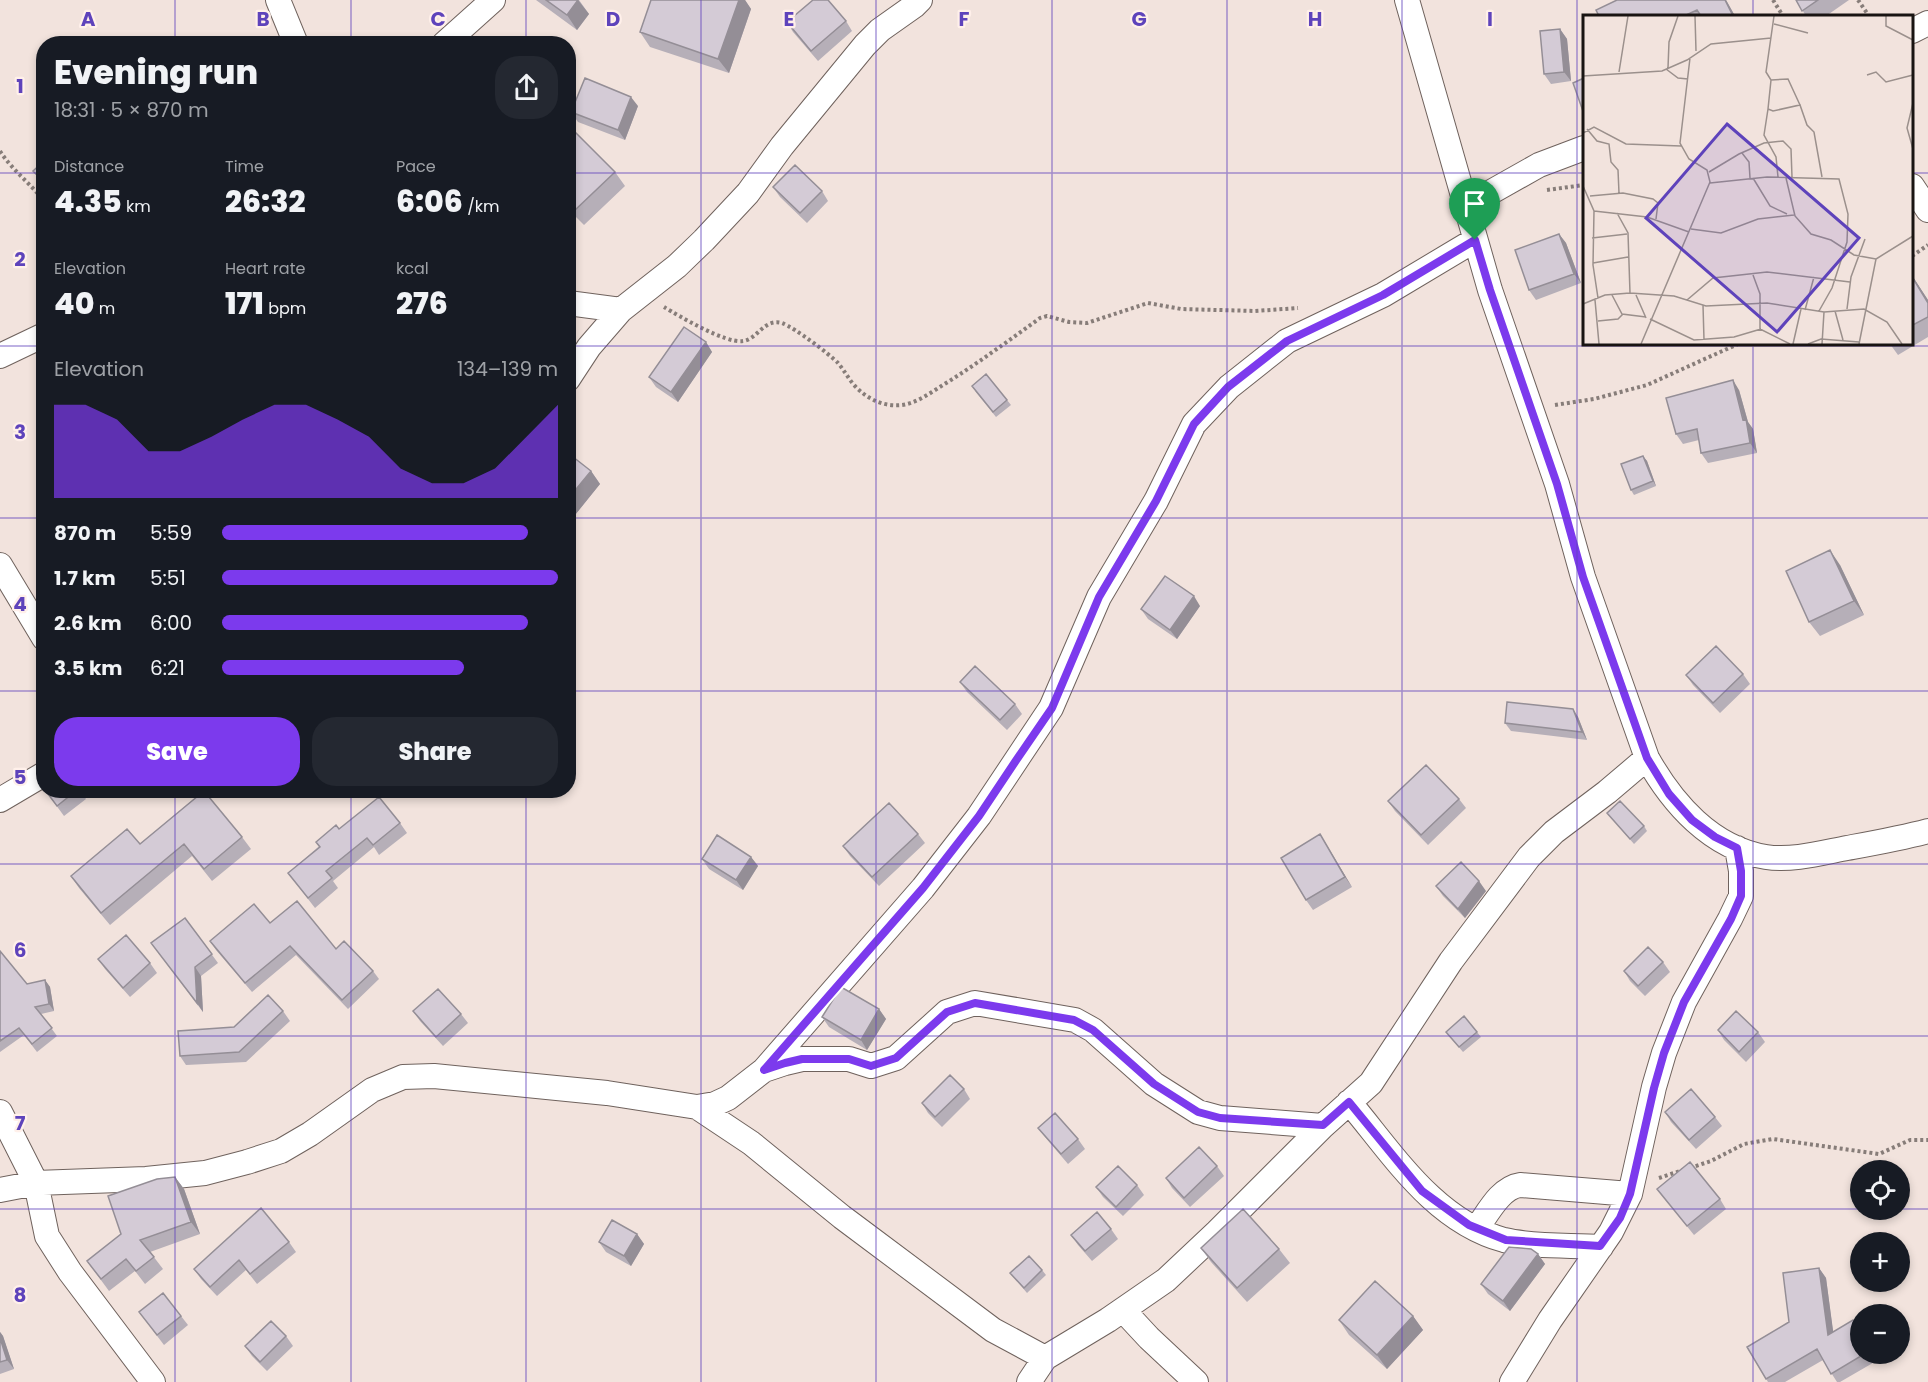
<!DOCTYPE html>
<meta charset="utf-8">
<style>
body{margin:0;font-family:Poppins,sans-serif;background:#242831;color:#f1f3f6;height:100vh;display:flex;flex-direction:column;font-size:22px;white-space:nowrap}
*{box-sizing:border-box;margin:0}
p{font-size:20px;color:#9ea1a6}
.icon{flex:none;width:33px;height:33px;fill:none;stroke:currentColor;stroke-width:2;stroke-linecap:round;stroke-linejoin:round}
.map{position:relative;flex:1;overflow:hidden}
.side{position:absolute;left:36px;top:36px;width:540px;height:762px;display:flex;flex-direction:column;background:#171b24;border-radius:24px;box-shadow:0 3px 9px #0003}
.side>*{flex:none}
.controls{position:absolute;left:1850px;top:1160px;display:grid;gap:12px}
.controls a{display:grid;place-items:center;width:60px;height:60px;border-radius:50%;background:#171b24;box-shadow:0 3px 9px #0003;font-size:30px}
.pin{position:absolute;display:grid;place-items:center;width:51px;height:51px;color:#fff;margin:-62px -26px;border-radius:50% 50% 50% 0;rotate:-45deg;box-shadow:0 0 6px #0007}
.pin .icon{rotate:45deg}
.round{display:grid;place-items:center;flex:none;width:63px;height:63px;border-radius:24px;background:#242831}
.overview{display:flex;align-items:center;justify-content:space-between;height:102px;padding:0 18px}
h1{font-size:33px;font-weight:800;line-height:45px}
.metrics{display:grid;grid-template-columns:repeat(3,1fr);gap:9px;height:102px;padding:6px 18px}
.metrics div{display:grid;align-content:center}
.metrics b{font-size:30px;font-weight:800}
.metrics small{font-size:16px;font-weight:400}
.metrics p{font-size:16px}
.chart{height:168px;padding:12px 18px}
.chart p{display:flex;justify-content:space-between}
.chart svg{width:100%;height:108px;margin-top:6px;fill:#7c3aed;opacity:.7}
.cta{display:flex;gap:12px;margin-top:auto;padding:12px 18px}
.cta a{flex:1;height:69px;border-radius:24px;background:#7c3aed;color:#fff;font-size:24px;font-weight:800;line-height:69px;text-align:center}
.cta a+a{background:#242831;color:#f1f3f6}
ul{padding:0 18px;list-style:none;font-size:20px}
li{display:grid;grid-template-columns:96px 72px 1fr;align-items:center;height:45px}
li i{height:15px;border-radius:8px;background:#7c3aed}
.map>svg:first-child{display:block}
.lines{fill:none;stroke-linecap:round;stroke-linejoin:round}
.minor-casing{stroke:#6f625d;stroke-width:26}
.path{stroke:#877d79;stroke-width:4;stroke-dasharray:3 3;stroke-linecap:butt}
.minor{stroke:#fff;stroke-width:24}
.wall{fill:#b6afb8}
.shaded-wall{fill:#948e96}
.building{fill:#d4cbd6;stroke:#948e96;stroke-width:1.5}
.route-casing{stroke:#fff;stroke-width:12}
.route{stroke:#7c3aed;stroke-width:8}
.grid{fill:none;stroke:#5e43bb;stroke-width:1.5;stroke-opacity:0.55}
.inset-road{fill:none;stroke:#9b908c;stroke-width:1.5}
.view{fill:#5e43bb;fill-opacity:0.15;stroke:#5e43bb;stroke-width:3}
.inset-edge{fill:none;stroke:#191412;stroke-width:3}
.grid-label{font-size:20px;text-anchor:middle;font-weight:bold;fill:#5e43bb;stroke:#fff0ea;stroke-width:4.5;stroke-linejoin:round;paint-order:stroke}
</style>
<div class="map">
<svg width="1928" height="1382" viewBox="0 0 1928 1382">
<rect width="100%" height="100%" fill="#f2e3dd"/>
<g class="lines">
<defs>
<path id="minor" d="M278,0L296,44
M1407,0L1490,290L1557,484L1583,577L1647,758C1672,803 1711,848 1766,857C1792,861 1821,853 1847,848C1874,843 1902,838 1928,831
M1912,31L1928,23
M444,44L493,0
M1912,186L1928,210
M1466,203L1484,196L1539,165L1584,148
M568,303L621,310
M0,356L44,335
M568,379L589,347L621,310L677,266L704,240L748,193L782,146L865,45L880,30L914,6L920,0
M0,565L44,638
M0,800L44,774
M764,1070L785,1063L802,1059H849L871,1066L896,1058L947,1012L975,1003L1075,1020L1093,1030L1154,1084L1198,1112L1220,1118L1323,1126
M1349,1102C1393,1154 1434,1221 1504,1240C1533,1247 1570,1245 1601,1247
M697,1107L715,1104L728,1098L764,1070L923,888L979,816L1051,708L1099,597L1156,501L1194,424L1229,387L1287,341L1383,295L1475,240
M0,1112L36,1183L47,1236L70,1272L153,1382
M0,1190L36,1183L146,1179L205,1173L247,1162L281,1151L310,1134L372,1090L403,1077L434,1076L607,1093L697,1107L751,1143L842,1217L993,1330L1045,1358
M1477,1228C1488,1213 1500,1188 1520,1185L1630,1194
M1123,1310L1149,1338L1196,1382
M1029,1382L1045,1358L1108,1320L1166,1280L1217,1232L1323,1126L1371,1083L1451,961L1529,857L1554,832L1607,792L1647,758
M1512,1382L1550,1320L1611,1232L1630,1194L1654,1087L1664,1053L1684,1002L1730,919L1741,896V871L1737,848"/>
</defs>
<use href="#minor" class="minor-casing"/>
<path class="path" d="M1773,0L1783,16
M1858,0L1869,16
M0,151C12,170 30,183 44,201
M1547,190L1584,185
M1912,256L1928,245
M664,307C679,316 726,344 743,341C758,339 764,318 782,323C795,328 828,353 838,363C844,370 848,378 854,385C867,399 883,407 902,405C917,403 930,393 943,385C977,364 1008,341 1040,318L1047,316L1069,322L1087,323L1148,303L1181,309L1255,311L1298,308
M1555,405L1594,399L1647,385L1738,344
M1690,1168L1711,1161L1744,1144L1773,1139L1879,1154L1910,1140H1928
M1659,1178L1683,1170"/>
<use href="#minor" class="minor"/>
</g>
<path class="wall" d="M536,0H579L589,14L577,30Z
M651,0H745L751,9L729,73L650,47L640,32Z
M1617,0H1726L1735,16H1599Z
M1796,0H1849L1826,16H1806Z
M846,21L852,31L818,61L793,32L787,22Z
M1560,29L1567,39L1571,81L1551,84L1544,74Z
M638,106L625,140L578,122L571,112Z
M568,125L615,172L625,186L584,225L568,209Z
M773,187L822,191L828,201L807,223L780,197Z
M1559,234L1566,243L1581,283L1536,300L1529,290Z
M1911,274L1928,300V337L1898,355L1890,344H1911Z
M706,342L712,352L678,402L656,387L649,377Z
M1739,390L1748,422L1753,429L1757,453L1708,463L1701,453L1699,440L1683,444L1676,434Z
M975,391L1007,400L1011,405L996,417Z
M568,453L591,471L600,484L575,515L568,509Z
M1643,456L1647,461L1656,486L1634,495L1631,490Z
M1840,565L1864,615L1820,636L1809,622Z
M1200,606L1177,639L1148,619L1141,609Z
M1743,674L1750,684L1720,713L1693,685L1686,675Z
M960,682L1015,704L1022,714L1007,730L967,692Z
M1573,709L1578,717L1587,740L1511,731L1505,723Z
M45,790H80L86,799L64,816Z
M191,790H215L208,796L242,837L251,849L212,881L192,856L110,925L79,888L71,876L140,844L196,797Z
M1459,799L1466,808L1428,845L1395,811L1388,801Z
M1607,813L1644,826L1647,831L1634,844Z
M400,823L407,833L379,855L374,847L333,881L338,888L315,908L288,873L339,829Z
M918,834L925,843L879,886L850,856L843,846Z
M1320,834L1352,887L1313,910L1306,900Z
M751,857L758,866L743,890L709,869L702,859Z
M1436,886L1486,891L1465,918L1443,896Z
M185,918L218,963L201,976L203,1012L151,943Z
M270,923L336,949L373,971L379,979L348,1009L296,955L252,992L216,950L210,941Z
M0,951L27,984L45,980L50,987L54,1011L41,1014L57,1036L37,1052L24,1035L0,1052Z
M98,959L150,963L157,973L130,997L105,969Z
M1663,962L1670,972L1645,996L1630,981L1624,971Z
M879,1009L886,1019L867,1050L829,1027L822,1017Z
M283,1011L290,1021L246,1062L186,1065L180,1056L234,1027Z
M413,1011L461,1014L468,1023L443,1046L420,1021Z
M1718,1030L1758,1032L1765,1042L1746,1062L1724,1040Z
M1446,1032H1477L1481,1037L1463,1052Z
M964,1089L970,1099L942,1127L928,1113L922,1103Z
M1665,1112L1715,1117L1722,1126L1696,1149L1671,1122Z
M1038,1128L1078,1139L1085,1149L1068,1164L1045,1137Z
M1217,1166L1224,1176L1190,1207L1172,1188L1166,1178Z
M175,1177L184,1189L200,1234L150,1252L163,1269L145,1284L135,1271L109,1291L87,1261L121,1234Z
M1137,1185L1144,1195L1123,1216L1103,1197L1096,1187Z
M1657,1189L1720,1199L1726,1209L1694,1235Z
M1111,1229L1118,1239L1092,1261L1078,1245L1071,1235Z
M637,1234L644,1244L631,1266L606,1252L599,1242Z
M289,1242L296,1252L257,1284L246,1270L217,1296L201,1279L194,1269Z
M1201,1248L1279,1249L1290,1263L1247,1302L1211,1262Z
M1538,1254L1545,1264L1510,1311L1488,1294L1481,1284Z
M1819,1268L1826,1278L1833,1332L1860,1353H1874L1878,1360L1840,1382H1837L1823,1360L1785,1382H1768L1747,1347L1789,1322Z
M1042,1270L1046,1275L1027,1293L1010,1273Z
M139,1312L181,1316L188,1325L164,1345Z
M1413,1316L1423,1330L1387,1369L1349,1335L1339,1320Z
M0,1332L3,1336L14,1369L0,1374Z
M286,1336L293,1346L267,1371L252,1356L245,1346Z"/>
<path class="shaded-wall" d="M578,0L589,14L577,30L567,15Z
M739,0H745L751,9L729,73L718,59Z
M1725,0H1726L1735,16H1733Z
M1560,29L1567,39L1571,81L1564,72Z
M631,97L638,106L625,140L618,130Z
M1559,234L1566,243L1581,283L1574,274Z
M1911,274L1928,300V303L1911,275Z
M706,342L712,352L678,402L671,392Z
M1733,380L1739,390L1748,422L1753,429L1757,453L1750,443Z
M1643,456L1647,461L1656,486L1653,481Z
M591,471L600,484L575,515L568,505V499Z
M1830,550L1840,565L1864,615L1854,601Z
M1194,596L1200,606L1177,639L1170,630Z
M1573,709L1578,717L1587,740L1582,732Z
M1320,834L1326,844L1352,887L1345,877Z
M751,857L758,866L743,890L736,880Z
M1479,881L1486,891L1465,918L1458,909Z
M195,967L201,976L203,1012L197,1003Z
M45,980L50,987L54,1011L49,1004Z
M879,1009L886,1019L867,1050L861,1040Z
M175,1177L184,1189L200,1234L191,1222Z
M637,1234L644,1244L631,1266L624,1256Z
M1538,1254L1545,1264L1510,1311L1503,1301Z
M1819,1268L1826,1278L1835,1345L1828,1335Z
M1413,1316L1423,1330L1387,1369L1377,1355Z
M0,1332L3,1336L14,1369L7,1360L0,1338Z"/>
<path class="building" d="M546,0H578L567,15Z
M651,0H739L718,59L640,32Z
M813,0H828L846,21L811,51L787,22Z
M1617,0H1725L1733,16H1701L1697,10L1684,16H1599L1596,10Z
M1796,0H1818L1802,11Z
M1560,29L1564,72L1544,74L1540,31Z
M585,78L631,97L618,130L571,112Z
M1584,78V114L1573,83Z
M568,125L615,172L574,211L568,206Z
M44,161V182L33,171Z
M795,165L822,191L800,213L773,187Z
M1559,234L1574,274L1529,290L1515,250Z
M1911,275L1928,303V317L1911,326Z
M684,327L706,342L671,392L649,377Z
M986,374L1007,400L993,412L972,386Z
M1733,380L1743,420L1746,419L1750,443L1701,453L1697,429L1676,434L1666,398Z
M568,453L591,471L568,499Z
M1643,456L1653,481L1631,490L1621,464Z
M1830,550L1854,601L1809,622L1786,571Z
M1165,576L1194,596L1170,630L1141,609Z
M1716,646L1743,674L1713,703L1686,675Z
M975,666L1015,704L1000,720L960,682Z
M1507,702L1573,709L1582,732L1505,723Z
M1426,765L1459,799L1421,835L1388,801Z
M45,790H77L57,806Z
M204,791L242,837L204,869L184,844L101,913L71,876L127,829L140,844Z
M379,797L400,823L373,845L367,838L326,871L332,878L308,898L288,873L320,847L316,842L336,825L339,829Z
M1620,801L1644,826L1630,839L1607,813Z
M889,803L918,834L872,877L843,846Z
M1320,834L1345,877L1306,900L1281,858Z
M717,835L751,857L736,880L702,859Z
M1461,862L1479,881L1458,909L1436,886Z
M297,901L336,949L344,941L373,971L342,1000L290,946L245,983L210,941L254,904L270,923Z
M185,918L212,954L195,967L197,1003L151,943Z
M126,935L150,963L123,988L98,959Z
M1648,947L1663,962L1638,986L1624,971Z
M0,951L27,984L45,980L49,1004L35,1007L52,1028L32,1044L19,1028L0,1041Z
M841,987L879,1009L861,1040L822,1017Z
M438,989L461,1014L436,1037L413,1011Z
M268,995L283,1011L239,1052L180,1056L178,1031L234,1027Z
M1736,1011L1758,1032L1739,1052L1718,1030Z
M1464,1016L1477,1032L1459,1047L1446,1032Z
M950,1075L964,1089L935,1117L922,1103Z
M1691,1089L1715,1117L1689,1140L1665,1112Z
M1055,1113L1078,1139L1061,1154L1038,1128Z
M1199,1147L1217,1166L1184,1198L1166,1178Z
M1690,1162L1720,1199L1687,1226L1657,1189Z
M1118,1166L1137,1185L1116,1207L1096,1187Z
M175,1177L191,1222L140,1240L154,1257L136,1271L126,1259L101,1279L87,1261L121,1234L108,1196L157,1179Z
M261,1208L289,1242L250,1274L239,1260L210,1287L194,1269Z
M1243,1209L1279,1249L1237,1288L1201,1248Z
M1097,1212L1111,1229L1085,1251L1071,1235Z
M612,1220L637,1234L624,1256L599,1242Z
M1509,1247L1531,1249L1538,1254L1503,1301L1481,1284Z
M1029,1256L1042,1270L1024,1288L1010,1273Z
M1819,1268L1828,1335L1853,1320L1860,1331V1353H1866L1831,1374L1817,1349L1766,1379L1747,1347L1789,1322L1783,1273Z
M1375,1281L1413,1316L1377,1355L1339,1320Z
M163,1293L181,1316L157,1335L139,1312Z
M271,1321L286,1336L260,1362L245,1346Z
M0,1338L7,1360L0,1362Z"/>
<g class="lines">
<defs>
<path id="route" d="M1475,240L1490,290L1557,484L1583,577L1647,758L1669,794L1692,820L1715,837L1737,848L1741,871V896L1731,919L1684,1002L1664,1053L1654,1088L1630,1194L1620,1218L1600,1246L1506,1240L1469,1225L1422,1191L1349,1102L1323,1125L1220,1118L1198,1112L1154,1084L1093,1030L1074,1020L975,1003L947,1012L896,1058L871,1066L849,1059H802L785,1063L764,1070L923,888L979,816L1015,762L1052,708L1099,597L1156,501L1194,424L1228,387L1287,341L1383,295Z"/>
</defs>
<use href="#route" class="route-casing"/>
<use href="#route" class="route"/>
</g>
<path class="grid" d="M175,0V44M351,0V44M526,0V44M701,0V1382M876,0V1382M1052,0V1382M1227,0V1382M1402,0V1382M1577,0V1382M1753,0V16M0,173H44M568,173H1584M1912,173H1928M1753,344V1382M0,346H44M568,346H1928M0,518H44M568,518H1928M0,691H44M568,691H1928M175,790V1382M351,790V1382M526,790V1382M0,864H1928M0,1036H1928M0,1209H1928"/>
<g transform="translate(1583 15)">
<rect width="330" height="330" fill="#f2e3dd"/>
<path class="inset-road" d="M112,1L113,36M191,1L183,57L188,65L185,94L190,96L217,90L224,110L231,117L239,162M303,1V11L330,25M191,9L225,18M85,53L86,27L95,1M83,54L95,63L105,64M36,57L45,1M284,60L293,57L303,67L330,60M0,61L79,56L104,45L128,29L188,23M188,65L205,64L217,90M330,88L324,113L330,134M185,94L181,120L193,142L195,162M4,114L14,126L26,129L28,147L35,155L36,178M0,118L11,112L43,129L98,131M159,138L166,147L167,163M126,157L156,139L181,128L200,126L208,134L209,162M170,163L187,191L204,199M203,163L212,201L228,219L248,225L271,240L293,244M127,168L184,162L256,164L265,199L264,227L249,273L236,296M0,171L11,196L10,250L15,283M7,181L40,178L70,184L75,188L73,204M11,196L64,202L106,217M34,198L45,218L47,278M108,214L138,218L175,204L211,200M9,223L44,219M10,248L45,242M170,260L177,279V314L207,329M29,280L39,299L63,302M53,280L63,303M12,285L16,329M104,285L130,263L184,257L267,267M0,289L22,280L47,278L91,281L123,291L184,288L241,297L281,294L304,307L319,329M120,290L121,325M264,294L268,262L282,224M222,295L231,262M252,296L260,325M67,304L111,325L151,322L178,314M15,306L35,304L40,299M58,329L127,167L124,155L106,144L97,128L107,43M210,329L218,294M225,329L238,324L276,327M239,329L241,297M276,329L293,244L330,221"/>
<path class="view" d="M144,109L276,223L194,317L63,203Z"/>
<rect width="330" height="330" class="inset-edge"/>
</g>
<g class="grid-label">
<text x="88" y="26">A</text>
<text x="263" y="26">B</text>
<text x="438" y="26">C</text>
<text x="613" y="26">D</text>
<text x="789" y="26">E</text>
<text x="964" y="26">F</text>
<text x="1139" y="26">G</text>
<text x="1315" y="26">H</text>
<text x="1490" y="26">I</text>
<text x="20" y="93">1</text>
<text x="20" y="266">2</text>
<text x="20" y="439">3</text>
<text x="20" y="611">4</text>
<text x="20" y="784">5</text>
<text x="20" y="957">6</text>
<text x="20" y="1130">7</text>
<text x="20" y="1302">8</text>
</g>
</svg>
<div class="controls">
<a><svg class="icon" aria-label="locate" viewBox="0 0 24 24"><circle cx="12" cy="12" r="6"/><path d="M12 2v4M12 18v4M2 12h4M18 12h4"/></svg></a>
<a>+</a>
<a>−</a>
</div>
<div class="pin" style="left:1475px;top:240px;background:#1e9e55"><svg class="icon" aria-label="arrive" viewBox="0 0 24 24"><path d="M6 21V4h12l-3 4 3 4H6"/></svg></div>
<section class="side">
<div class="overview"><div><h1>Evening run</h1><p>18:31 · 5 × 870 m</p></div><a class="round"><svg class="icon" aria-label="share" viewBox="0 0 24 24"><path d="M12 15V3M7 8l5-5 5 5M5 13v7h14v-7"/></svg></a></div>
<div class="metrics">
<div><p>Distance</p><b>4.35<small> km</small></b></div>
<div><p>Time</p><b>26:32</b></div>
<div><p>Pace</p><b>6:06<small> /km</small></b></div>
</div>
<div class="metrics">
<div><p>Elevation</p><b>40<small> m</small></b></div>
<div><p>Heart rate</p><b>171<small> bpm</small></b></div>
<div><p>kcal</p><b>276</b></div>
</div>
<div class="chart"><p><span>Elevation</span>134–139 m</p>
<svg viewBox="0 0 160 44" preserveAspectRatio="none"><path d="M0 44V6L10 6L20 12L30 25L40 25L50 19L60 12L70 6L80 6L90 12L100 19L110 32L120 38L130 38L140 32L150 19L160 6V44z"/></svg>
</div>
<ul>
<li><b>870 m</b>5:59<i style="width:91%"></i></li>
<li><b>1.7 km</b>5:51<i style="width:100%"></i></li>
<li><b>2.6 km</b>6:00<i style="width:91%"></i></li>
<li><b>3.5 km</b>6:21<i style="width:72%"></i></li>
</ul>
<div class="cta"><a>Save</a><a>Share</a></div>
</section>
</div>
